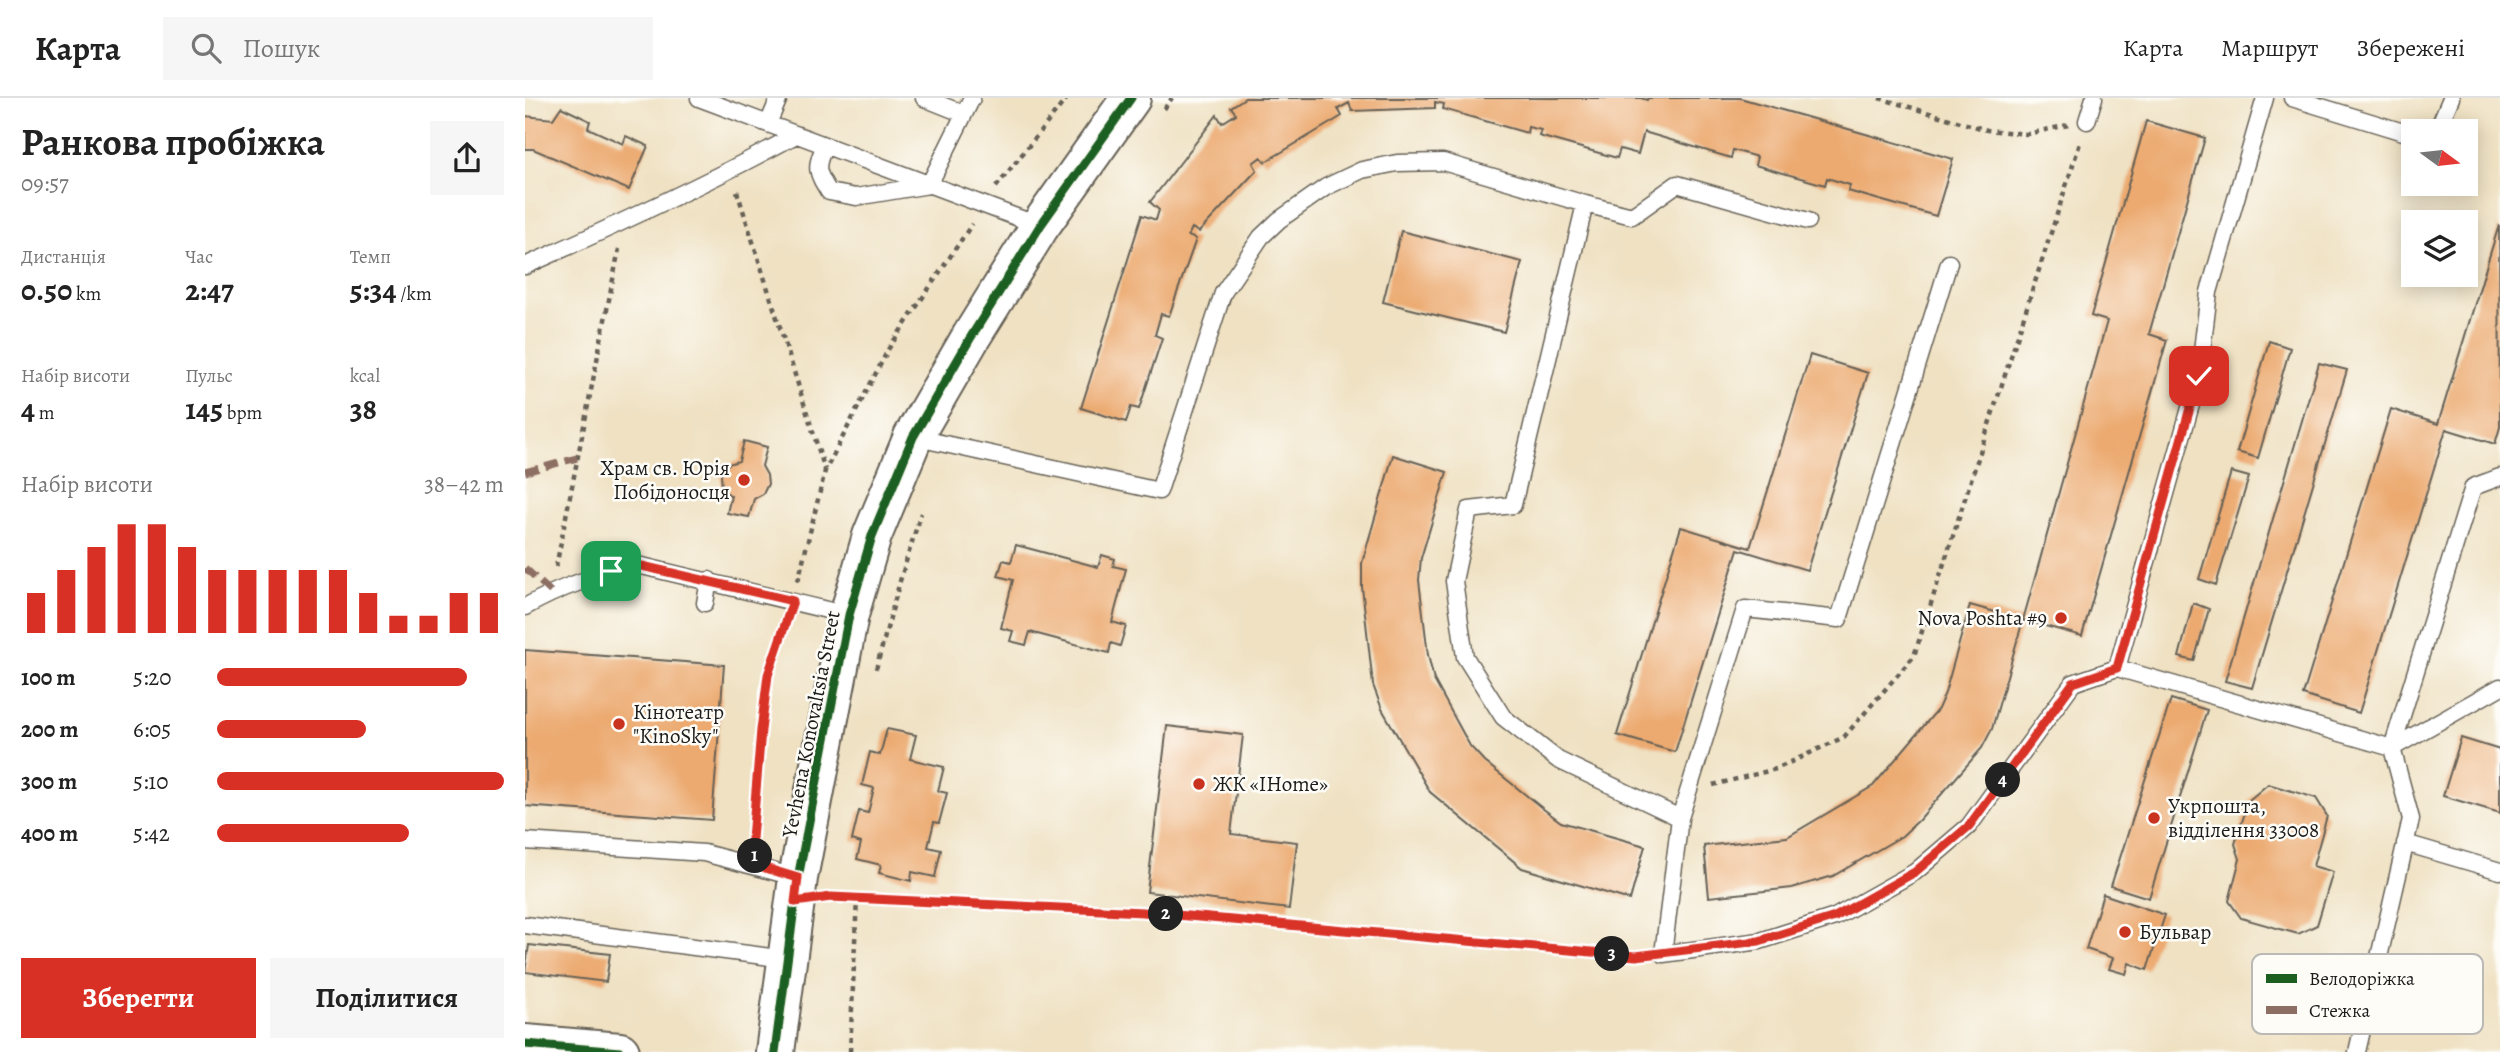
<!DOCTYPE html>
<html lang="uk">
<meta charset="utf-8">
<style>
body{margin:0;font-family:Alegreya,serif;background:#f6f6f6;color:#222;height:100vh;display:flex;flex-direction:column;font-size:26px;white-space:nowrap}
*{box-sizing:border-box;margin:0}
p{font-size:23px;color:#767676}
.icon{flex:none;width:38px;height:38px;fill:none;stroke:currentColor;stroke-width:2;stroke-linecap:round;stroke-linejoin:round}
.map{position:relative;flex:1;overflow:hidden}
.details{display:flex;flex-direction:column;background:#fff;width:525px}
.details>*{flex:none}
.needle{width:46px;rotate:105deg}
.fabs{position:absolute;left:1876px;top:21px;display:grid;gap:14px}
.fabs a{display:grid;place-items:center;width:77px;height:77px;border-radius:0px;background:#fff;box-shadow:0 4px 18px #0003;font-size:35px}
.pin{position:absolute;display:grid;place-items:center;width:60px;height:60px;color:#fff;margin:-30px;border-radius:14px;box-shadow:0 4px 10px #0006}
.km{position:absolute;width:35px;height:35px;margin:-18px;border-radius:50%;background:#222;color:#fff;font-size:19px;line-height:35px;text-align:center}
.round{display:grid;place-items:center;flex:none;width:74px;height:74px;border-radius:0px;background:#f6f6f6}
.summary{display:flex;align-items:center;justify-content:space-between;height:119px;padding:0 21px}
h1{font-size:38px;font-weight:700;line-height:52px}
.figures{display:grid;grid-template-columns:repeat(3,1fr);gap:10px;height:119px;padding:7px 21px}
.figures div{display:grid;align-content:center}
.figures b{font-size:30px;font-weight:700}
.figures small{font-size:19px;font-weight:400}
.figures p{font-size:19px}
.chart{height:196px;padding:14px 21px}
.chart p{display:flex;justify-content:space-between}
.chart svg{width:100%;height:126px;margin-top:7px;stroke:#d93025;stroke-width:6}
.action{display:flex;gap:14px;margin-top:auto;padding:14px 21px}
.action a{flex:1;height:80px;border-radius:0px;background:#d93025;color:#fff;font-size:28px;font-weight:700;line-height:80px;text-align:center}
.action a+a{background:#f6f6f6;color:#222}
ul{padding:0 21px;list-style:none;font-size:23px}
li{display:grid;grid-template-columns:112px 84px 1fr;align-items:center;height:52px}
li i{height:18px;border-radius:9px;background:#d93025}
header{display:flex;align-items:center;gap:42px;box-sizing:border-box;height:98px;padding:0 35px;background:#fff;border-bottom:2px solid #e0e0e0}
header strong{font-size:33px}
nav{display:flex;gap:38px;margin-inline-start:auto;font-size:24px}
.search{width:490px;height:63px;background:#f6f6f6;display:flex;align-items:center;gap:18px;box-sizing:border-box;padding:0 24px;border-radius:0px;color:#767676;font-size:26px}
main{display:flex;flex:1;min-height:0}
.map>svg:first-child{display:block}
.building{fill:#ecaa71}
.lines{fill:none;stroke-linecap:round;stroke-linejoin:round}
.service-casing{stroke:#666156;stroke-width:19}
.tertiary-casing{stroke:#666156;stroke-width:42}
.path{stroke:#666156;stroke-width:4.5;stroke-dasharray:5 5;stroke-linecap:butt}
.service{stroke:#fff;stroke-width:16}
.tertiary{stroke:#fff;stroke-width:38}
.quiet{stroke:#8d6e63;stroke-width:7;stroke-dasharray:14 7;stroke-linecap:butt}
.cycleway-casing{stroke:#fdfcf7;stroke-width:13}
.cycleway{stroke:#1b5e20;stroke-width:9}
.route-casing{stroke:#fff;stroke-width:14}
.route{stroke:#d93025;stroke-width:9}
.poi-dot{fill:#c8321e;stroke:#fdfcf7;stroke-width:2.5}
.labels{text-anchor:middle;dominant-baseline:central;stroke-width:5;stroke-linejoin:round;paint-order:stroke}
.poi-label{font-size:21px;fill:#1c1c1c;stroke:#fdfcf7;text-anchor:start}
.street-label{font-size:21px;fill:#1c1c1c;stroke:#fdfcf7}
.key{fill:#fdfcf7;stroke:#bab9b5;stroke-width:2}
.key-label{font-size:19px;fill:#1c1c1c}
</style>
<header>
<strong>Карта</strong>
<div class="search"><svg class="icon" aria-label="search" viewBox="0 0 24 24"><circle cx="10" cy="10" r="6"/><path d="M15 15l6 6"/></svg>Пошук</div>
<nav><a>Карта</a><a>Маршрут</a><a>Збережені</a></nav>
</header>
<main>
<section class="details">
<div class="summary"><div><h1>Ранкова пробіжка</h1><p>09:57</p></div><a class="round"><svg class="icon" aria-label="share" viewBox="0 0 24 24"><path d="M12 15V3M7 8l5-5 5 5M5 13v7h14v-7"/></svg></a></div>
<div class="figures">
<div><p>Дистанція</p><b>0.50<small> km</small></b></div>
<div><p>Час</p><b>2:47</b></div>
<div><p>Темп</p><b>5:34<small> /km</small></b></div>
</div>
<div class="figures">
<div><p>Набір висоти</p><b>4<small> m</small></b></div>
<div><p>Пульс</p><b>145<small> bpm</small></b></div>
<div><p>kcal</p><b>38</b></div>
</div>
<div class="chart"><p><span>Набір висоти</span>38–42 m</p>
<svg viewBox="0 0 160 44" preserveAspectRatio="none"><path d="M5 44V30M15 44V22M25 44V14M35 44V6M45 44V6M55 44V14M65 44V22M75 44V22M85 44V22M95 44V22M105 44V22M115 44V30M125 44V38M135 44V38M145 44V30M155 44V30"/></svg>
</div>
<ul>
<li><b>100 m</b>5:20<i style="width:87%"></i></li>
<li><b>200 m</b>6:05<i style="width:52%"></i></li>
<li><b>300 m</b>5:10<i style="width:100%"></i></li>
<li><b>400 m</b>5:42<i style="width:67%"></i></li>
</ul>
<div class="action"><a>Зберегти</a><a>Поділитися</a></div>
</section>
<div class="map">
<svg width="1975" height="954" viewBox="0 0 1975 954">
<rect width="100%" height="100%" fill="#fdfcf7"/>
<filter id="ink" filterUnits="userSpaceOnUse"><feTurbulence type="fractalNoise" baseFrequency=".0143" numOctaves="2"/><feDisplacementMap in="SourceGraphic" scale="14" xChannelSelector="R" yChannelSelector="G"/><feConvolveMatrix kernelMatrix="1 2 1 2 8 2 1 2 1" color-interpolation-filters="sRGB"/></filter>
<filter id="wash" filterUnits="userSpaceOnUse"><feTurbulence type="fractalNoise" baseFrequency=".00686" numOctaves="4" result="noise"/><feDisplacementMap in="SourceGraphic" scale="28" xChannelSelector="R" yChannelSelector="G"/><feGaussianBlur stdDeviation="1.57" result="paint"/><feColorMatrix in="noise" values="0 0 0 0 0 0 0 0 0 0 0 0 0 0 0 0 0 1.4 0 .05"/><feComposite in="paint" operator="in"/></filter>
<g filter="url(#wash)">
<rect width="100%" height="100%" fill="#efe1c2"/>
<g id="blocks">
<path class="building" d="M720,0H1116L1122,2L1123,0H1215L1428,61L1411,118L1323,93L1325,87L1302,80L1300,87L1230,67L1232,59L1208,52L1206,60L1119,34L1113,56L1095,51L1092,60L1014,38L1016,32L1003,29L1002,35L918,11L919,6L910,4V10L827,13L824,5L813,11L817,18L740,64L736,59L728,65L732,72L674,134L667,130L663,138L671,141L644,218L636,216L630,237L637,240L614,311L606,309L601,324L556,310L617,117L631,122L634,112L625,104L692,17L697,25L711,16L706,9Z
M36,9L65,23L63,30L98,46L101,38L123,48L104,92L8,51H0V18L28,21Z
M1621,23L1680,40L1624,236L1642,242L1557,538L1498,522L1582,223L1566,218Z
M1974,127L1975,329L1970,346L1921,331L1834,615L1778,597L1866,311L1913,326Z
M876,133L997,164L979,234L858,204Z
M1744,243L1765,250L1733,360L1712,354Z
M1285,257L1343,275L1282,472L1213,451L1150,654L1092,637L1156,429L1225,450Z
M1794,265L1822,272L1727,590L1700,583Z
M219,343L242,349L237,368L242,377L243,386L238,396L229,401L224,419L202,415L206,398L197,391L196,377L203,366L214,363Z
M868,357L922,374L896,460L894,482L903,557L909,582L945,648L960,664L1017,710L1036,724L1120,748L1105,802L997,770L905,694L857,611L848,587L837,489V465Z
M1706,374L1724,379L1691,487L1674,481Z
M491,447L573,469L577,457L590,461L588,468L601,471L587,524L601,528L595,548L586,545L584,555L505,534L501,547L485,543L488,533L476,530L488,482L473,478L478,462L486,464Z
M1668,505L1684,511L1669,563L1654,559Z
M1445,507L1498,522L1467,631L1457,650L1394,722L1377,738L1308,778L1267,790L1184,799L1179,748L1262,739L1348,688L1413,611L1420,595Z
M0,552L199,567L187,722L0,708Z
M1646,601L1682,612L1624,800L1586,788Z
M642,628L718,637L706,736L772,744L764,811L622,794Z
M362,631L391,637L385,661L419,669L413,693L422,695L414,725L409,724L403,749L416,752L410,779L387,774L386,783L354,775L356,767L332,761L336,745L327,742L334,713L343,715L349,690L337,687L345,654L355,657Z
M1936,640L1975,652V715L1918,698Z
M1743,686L1791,700L1802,718L1788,768L1808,774L1792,827L1773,836L1716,820L1704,803L1715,761L1710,746L1724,702Z
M1578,796L1640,817L1622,872L1604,865L1601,876L1584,871L1588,860L1561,851Z
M4,847L85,856L81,884L0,874Z"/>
</g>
</g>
<g filter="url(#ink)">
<use href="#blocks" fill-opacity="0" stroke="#666156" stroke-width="2"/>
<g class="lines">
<defs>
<path id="service" d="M174,0L515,128
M399,0L439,16
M1767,0L1888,37
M1562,23L1569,0
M243,26L254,0
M1912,33L1926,0
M300,48C289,69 292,75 304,94L331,99L404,87L447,0
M1060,106L1107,118L1152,86L1283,123
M0,168C92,127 183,85 271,37
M388,339L634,393L698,195L736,139L754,122L801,89L837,72L872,65L918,64L1060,106L988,407L944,412L929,483L940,559L978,619L1033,662L1155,720L1138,856L1235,843L1310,819L1390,774L1444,728L1548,585L1592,570L1867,650L1886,721L1832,954
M180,505L184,482
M0,509C37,488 76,475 117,468L323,517
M1592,570L1674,278L1684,194L1740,0
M1867,650L1948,389L1975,379
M1867,650L1975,589
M1155,720L1220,511L1314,521L1424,165
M0,743L179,755L273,780
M1880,745L1975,773
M0,827L261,861"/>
<path id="tertiary" d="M0,946L95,954
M250,954L273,780L324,517L347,438L388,339L446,239L515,128L606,0"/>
</defs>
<use href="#service" class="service-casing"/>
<use href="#tertiary" class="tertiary-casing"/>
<path class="path" d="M1354,0L1462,32L1502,36L1543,27
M639,11L647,0
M471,89L542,0
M212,93L300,372
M31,469L94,151
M273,483L300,373L364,250L447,126
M351,571L375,483L396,415
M1188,687L1251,671L1319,639L1389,558L1556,42
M226,746L236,632L243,577L261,524
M304,799L618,814L1115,858
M325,954L332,800"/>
<use href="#service" class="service"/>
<use href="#tertiary" class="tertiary"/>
<path class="quiet" d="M0,374L52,360
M0,470L26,494"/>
<defs>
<path id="cycleway" d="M0,946L95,954
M250,954L273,780L324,517L347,438L388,339L446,239L515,128L606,0"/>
</defs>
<use href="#cycleway" class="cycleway-casing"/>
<use href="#cycleway" class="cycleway"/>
</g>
</g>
<g class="lines" filter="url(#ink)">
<defs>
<path id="route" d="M86,473L117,468L268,503L243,577L236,632L226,753L240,770L273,780L270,804L306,799L618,814L1111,858L1234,843L1310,819L1390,774L1444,728L1548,585L1592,570L1674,278"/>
</defs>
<use href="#route" class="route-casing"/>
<use href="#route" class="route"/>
</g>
<g class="poi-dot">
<circle cx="219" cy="382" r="7"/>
<circle cx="1536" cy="520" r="7"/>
<circle cx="94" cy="626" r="7"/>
<circle cx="674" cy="686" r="7"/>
<circle cx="1629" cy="720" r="7"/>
<circle cx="1600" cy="834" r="7"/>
</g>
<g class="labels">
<g class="poi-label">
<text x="205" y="370" text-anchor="end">Храм св. Юрія<tspan x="205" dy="24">Побідоносця</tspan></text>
<text x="1522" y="520" text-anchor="end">Nova Poshta #9</text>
<text x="108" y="614">Кінотеатр<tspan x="108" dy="24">"KinoSky"</tspan></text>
<text x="688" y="686">ЖК «IHome»</text>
<text x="1643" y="708">Укрпошта,<tspan x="1643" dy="24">відділення 33008</tspan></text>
<text x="1614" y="834">Бульвар</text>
</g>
<g class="street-label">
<text transform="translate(286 626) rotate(-79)">Yevhena Konovaltsia Street</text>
</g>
</g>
<rect x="1727" y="856" width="231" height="80" rx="10" class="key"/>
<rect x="1741" y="876" width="31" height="9" fill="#1b5e20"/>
<rect x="1741" y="908" width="31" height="8" fill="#8d6e63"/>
<g class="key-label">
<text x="1784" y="887">Велодоріжка</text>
<text x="1784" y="919">Стежка</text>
</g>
</svg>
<div class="fabs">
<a><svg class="needle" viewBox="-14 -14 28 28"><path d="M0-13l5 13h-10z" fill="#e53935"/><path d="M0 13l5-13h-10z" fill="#767676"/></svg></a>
<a><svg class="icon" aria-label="layers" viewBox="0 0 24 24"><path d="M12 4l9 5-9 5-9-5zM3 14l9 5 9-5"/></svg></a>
</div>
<div class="pin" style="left:86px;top:473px;background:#1e9e55"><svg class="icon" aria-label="arrive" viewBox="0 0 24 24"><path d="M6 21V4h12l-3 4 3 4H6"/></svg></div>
<div class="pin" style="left:1674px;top:278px;background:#d93025"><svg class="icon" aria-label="check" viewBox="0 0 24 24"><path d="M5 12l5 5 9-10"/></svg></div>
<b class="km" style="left:230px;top:758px">1</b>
<b class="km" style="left:641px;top:816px">2</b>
<b class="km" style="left:1087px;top:856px">3</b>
<b class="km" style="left:1478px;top:682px">4</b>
</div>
</main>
